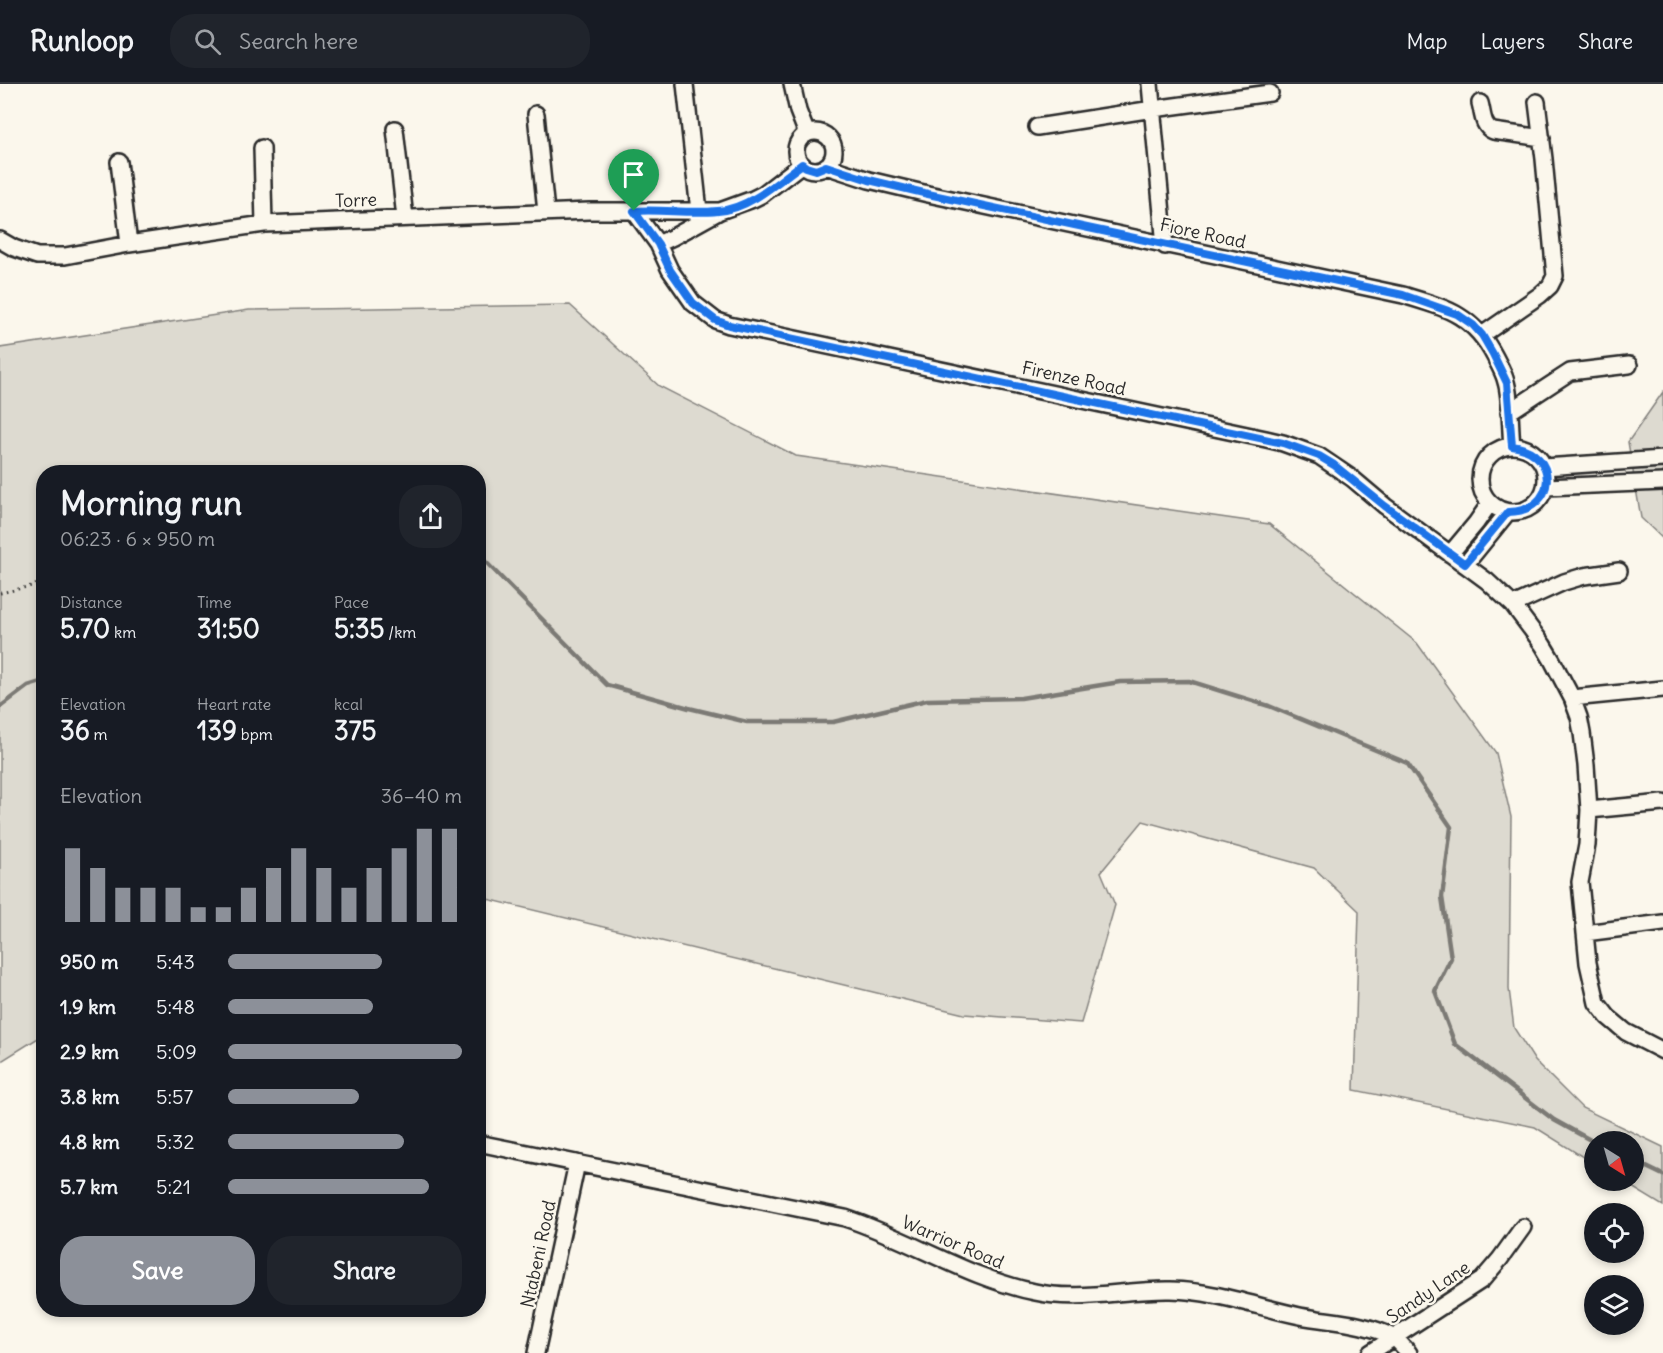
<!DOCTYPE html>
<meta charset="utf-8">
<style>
body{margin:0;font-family:Delius,sans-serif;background:#20242c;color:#f1f3f6;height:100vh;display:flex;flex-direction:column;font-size:22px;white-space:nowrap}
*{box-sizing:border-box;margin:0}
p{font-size:20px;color:#9ea1a6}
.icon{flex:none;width:33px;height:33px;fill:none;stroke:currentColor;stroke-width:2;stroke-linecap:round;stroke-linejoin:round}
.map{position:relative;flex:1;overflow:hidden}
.side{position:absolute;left:36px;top:381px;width:450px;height:852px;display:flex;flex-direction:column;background:#171b24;border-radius:24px;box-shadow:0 3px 9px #0003}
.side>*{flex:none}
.needle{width:39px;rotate:143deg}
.tools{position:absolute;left:1584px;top:1047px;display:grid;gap:12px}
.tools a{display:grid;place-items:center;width:60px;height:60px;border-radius:50%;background:#171b24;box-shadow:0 3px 9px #0003;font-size:30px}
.pin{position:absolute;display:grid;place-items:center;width:51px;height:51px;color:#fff;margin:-62px -26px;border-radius:50% 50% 50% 0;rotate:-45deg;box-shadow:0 0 6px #0007}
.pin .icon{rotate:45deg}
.round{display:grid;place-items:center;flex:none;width:63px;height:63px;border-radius:24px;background:#20242c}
.headline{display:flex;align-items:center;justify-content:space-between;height:102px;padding:0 24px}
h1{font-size:33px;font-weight:700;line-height:45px}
.metrics{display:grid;grid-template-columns:repeat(3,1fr);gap:9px;height:102px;padding:6px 24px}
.metrics div{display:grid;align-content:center}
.metrics b{font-size:26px;font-weight:700}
.metrics small{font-size:16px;font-weight:400}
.metrics p{font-size:16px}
.chart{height:168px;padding:12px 24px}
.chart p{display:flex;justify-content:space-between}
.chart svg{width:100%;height:108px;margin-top:6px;stroke:#8c9099;stroke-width:6}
.button{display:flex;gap:12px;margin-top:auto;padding:12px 24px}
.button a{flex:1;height:69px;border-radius:24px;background:#8c9099;color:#fff;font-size:24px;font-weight:700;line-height:69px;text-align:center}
.button a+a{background:#20242c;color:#f1f3f6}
ul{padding:0 24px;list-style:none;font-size:20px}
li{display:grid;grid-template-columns:96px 72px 1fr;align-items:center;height:45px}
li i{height:15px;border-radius:8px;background:#8c9099}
header{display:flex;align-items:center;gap:36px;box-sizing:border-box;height:84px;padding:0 30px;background:#171b24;border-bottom:2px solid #363941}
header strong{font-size:28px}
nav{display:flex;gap:33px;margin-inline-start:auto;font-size:21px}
.search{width:420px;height:54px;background:#20242c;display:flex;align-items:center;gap:15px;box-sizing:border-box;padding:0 21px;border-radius:24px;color:#9ea1a6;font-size:22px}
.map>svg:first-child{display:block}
.green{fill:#dddad0;stroke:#84827e;stroke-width:1.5}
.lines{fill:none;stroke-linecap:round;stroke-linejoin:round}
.stream{stroke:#7b7a75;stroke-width:4.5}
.street-casing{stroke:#2b2b2b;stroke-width:20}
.path{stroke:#2b2b2b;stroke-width:3;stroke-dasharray:1.5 4.5;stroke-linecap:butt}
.street{stroke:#fbf7ec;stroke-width:15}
.route-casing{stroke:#fff;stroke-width:12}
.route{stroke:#1a73e8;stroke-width:8}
.labels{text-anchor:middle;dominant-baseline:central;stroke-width:5;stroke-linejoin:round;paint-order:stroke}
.street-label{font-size:18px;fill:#2b2b2b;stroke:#fbf7ec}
</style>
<header>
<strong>Runloop</strong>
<div class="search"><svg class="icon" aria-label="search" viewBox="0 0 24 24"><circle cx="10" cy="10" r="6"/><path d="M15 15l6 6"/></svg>Search here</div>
<nav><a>Map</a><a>Layers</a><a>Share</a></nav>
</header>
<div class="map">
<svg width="1663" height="1269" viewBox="0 0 1663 1269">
<rect width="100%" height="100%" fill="#fbf7ec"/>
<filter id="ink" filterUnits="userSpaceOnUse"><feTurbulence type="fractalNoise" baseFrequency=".0167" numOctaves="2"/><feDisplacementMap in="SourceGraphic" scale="12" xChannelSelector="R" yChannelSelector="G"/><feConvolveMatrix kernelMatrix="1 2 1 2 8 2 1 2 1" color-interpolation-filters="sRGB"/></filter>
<g filter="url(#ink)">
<path class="green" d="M570,221L659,302L796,372L1269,440L1417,559L1496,669L1511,733L1509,905L1514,944L1535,977L1582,1024L1663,1063V1122L1622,1097L1634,1096V1058H1594V1080L1535,1043L1354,1006L1359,827L1314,784L1143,737L1101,788L1115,821L1081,939L964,930L479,813L478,388H44L43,951L0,978V264L249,226Z
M1663,308V455L1641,434L1628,358Z"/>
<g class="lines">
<path class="stream" d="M478,470L607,601L689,624L747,638H833L927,616L1021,614L1120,598L1189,597L1269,622L1407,679L1451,743L1442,813L1451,874L1435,907L1455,960L1554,1036L1594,1058
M0,623L28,602L44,597
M1634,1077L1663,1091"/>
<defs>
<path id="street" d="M685,0L700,136
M792,0L798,27L807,50
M1150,0L1165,162
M1480,19C1483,29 1482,42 1493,47L1542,54
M536,30L546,128
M1037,43L1153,25L1270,9
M395,45L405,134
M796 67a19 19 0 1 1 38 0a19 19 0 1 1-38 0Z
M262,64L264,140
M119,78L129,160
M826,82L869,96L928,110L1403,211C1446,224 1473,230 1495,273C1499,281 1504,289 1506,298C1511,314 1510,344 1512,362
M634,127L658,160L670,186L693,219L715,236L729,241L1266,355L1283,359L1319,372L1353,395L1385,422L1487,497L1513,521L1543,561L1552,576L1572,614L1579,633L1582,649L1586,681L1589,726L1587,761L1580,798L1588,879L1597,919L1608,933L1626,948L1663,967
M0,156L14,164L37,172H65L129,160L264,140L589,127H720
M658,160L673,153L720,127L753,115L763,110L802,80
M1482,251L1540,211L1550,202L1555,192L1544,75L1537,18
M1509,328L1570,288L1629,281
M1480 395a33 33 0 1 1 66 0a33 33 0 1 1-66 0Z
M1544,383L1663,375
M1546,403L1663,398
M1450,470L1476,439L1490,419
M1465,481L1508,428
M1513,521L1564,498L1584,492L1619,487
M1572,614L1663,605
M1589,726L1663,719
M1585,849L1663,839
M478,1059L845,1134C910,1155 967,1194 1035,1208C1079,1218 1126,1205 1171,1206C1216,1207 1257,1223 1300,1232C1331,1238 1364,1238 1393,1253C1399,1257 1404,1264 1409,1269
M536,1269L577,1079
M1370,1269L1482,1196L1500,1175L1523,1143"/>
</defs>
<use href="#street" class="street-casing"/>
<path class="path" d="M0,509L32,502L44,498"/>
<use href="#street" class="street"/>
</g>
</g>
<g class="lines" filter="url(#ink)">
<defs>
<path id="route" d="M802,80L806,83L816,86L826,82L869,96L928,110L1403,211L1457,230L1473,241L1482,251L1493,270L1507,299L1512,362C1561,368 1557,428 1508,428L1465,480L1385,422L1334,381L1319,372L1283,359L729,241L715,236L693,219L670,186L658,160L634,127C662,125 690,130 718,127C749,125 778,98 802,80Z"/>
</defs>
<use href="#route" class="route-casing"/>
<use href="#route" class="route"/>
</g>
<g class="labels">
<g class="street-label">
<text transform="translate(356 116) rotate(-2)">Torre</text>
<text transform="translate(1203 149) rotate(12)">Fiore Road</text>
<text transform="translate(1074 294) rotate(12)">Firenze Road</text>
<text transform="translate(953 1158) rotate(23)">Warrior Road</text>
<text transform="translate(538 1170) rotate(-78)">Ntabeni Road</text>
<text transform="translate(1428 1208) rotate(-34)">Sandy Lane</text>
</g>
</g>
</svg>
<div class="tools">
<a><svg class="needle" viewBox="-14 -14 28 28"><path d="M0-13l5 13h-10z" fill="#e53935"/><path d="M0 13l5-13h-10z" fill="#9ea1a6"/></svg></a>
<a><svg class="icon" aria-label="locate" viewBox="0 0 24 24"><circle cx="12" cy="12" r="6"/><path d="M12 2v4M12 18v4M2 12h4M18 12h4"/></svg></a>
<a><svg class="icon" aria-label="layers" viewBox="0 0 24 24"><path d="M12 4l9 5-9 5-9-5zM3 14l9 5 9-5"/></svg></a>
</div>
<div class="pin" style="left:634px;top:127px;background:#1e9e55"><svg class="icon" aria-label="arrive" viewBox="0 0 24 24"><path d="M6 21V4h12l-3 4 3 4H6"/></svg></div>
<section class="side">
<div class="headline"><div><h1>Morning run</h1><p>06:23 · 6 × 950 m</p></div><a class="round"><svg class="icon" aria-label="share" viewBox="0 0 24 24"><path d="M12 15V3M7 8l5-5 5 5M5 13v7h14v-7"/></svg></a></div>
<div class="metrics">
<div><p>Distance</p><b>5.70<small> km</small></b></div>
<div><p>Time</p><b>31:50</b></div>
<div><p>Pace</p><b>5:35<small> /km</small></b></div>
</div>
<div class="metrics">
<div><p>Elevation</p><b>36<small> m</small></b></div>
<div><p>Heart rate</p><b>139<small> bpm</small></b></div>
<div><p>kcal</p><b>375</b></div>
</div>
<div class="chart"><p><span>Elevation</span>36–40 m</p>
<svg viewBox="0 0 160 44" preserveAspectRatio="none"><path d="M5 44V14M15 44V22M25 44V30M35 44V30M45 44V30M55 44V38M65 44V38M75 44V30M85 44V22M95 44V14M105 44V22M115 44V30M125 44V22M135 44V14M145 44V6M155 44V6"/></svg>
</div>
<ul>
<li><b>950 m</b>5:43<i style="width:66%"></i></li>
<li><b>1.9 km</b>5:48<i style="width:62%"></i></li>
<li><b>2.9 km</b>5:09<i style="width:100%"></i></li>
<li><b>3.8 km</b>5:57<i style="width:56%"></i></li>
<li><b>4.8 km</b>5:32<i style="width:75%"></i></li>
<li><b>5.7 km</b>5:21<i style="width:86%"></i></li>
</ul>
<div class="button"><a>Save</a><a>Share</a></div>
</section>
</div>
